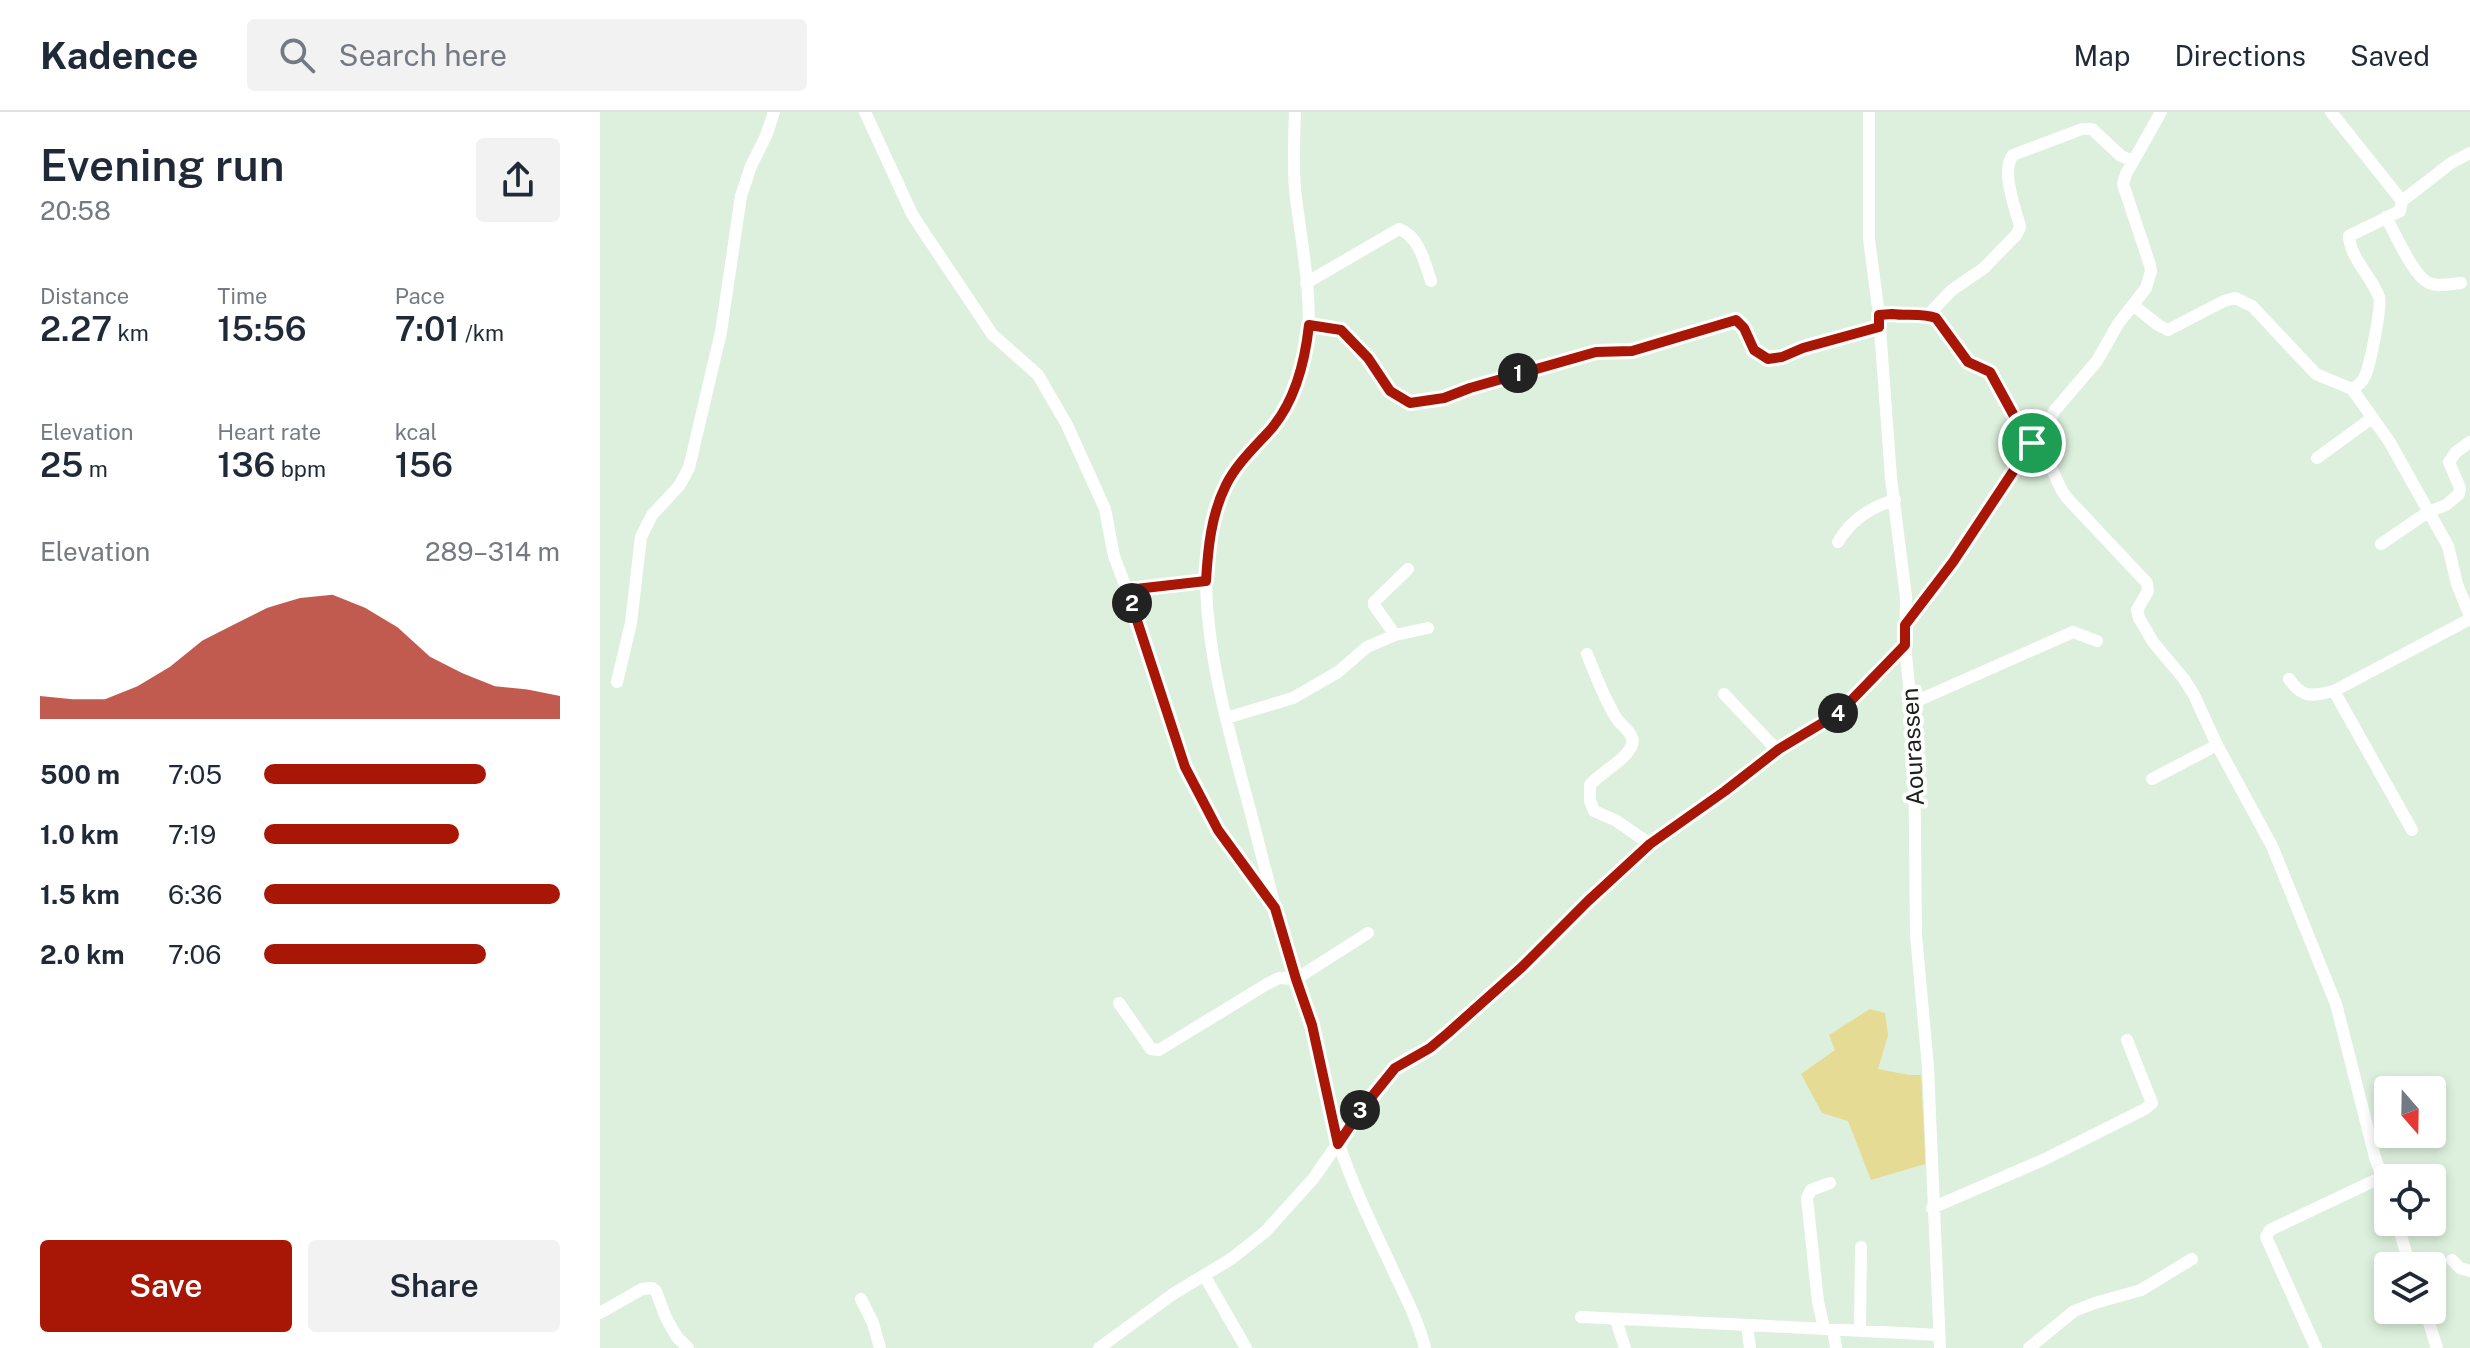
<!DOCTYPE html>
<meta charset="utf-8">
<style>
body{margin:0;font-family:"Public Sans",sans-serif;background:#f2f2f3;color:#1f2937;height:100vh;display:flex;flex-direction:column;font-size:30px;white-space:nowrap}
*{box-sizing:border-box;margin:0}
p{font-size:26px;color:#747a83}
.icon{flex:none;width:44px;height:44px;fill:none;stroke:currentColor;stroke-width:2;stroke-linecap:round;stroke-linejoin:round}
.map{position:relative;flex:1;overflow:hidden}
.details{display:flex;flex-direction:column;background:#fff;width:600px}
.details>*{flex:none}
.needle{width:52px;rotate:160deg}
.fabs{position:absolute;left:1774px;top:964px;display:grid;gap:16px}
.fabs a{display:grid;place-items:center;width:72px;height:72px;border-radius:8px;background:#fff;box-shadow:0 4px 12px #0003;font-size:40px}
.pin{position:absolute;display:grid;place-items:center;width:68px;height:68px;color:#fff;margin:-34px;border:4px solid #fff;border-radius:50%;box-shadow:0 2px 8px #0007}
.km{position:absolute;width:40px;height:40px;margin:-20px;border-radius:50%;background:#222;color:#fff;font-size:22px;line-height:40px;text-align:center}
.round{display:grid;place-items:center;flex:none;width:84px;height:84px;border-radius:8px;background:#f2f2f3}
.head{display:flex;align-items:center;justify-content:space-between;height:136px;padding:0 40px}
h1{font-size:44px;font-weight:600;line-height:60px}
.stats{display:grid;grid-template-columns:repeat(3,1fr);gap:12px;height:136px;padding:8px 40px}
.stats div{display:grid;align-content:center}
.stats b{font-size:34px;font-weight:600}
.stats small{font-size:22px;font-weight:400}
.stats p{font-size:22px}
.chart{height:224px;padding:16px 40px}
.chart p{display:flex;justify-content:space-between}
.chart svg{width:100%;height:144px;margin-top:8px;fill:#a81605;opacity:.7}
.primary-button{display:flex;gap:16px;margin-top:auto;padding:16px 40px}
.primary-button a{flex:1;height:92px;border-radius:8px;background:#a81605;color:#fff;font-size:32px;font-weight:600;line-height:92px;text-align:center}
.primary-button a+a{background:#f2f2f3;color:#1f2937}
ul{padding:0 40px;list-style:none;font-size:26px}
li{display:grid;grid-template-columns:128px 96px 1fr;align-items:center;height:60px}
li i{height:20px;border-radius:10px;background:#a81605}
header{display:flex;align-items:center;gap:48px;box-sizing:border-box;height:112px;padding:0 40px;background:#fff;border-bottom:2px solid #e0e1e3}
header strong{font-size:38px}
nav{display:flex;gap:44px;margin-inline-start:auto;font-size:28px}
.search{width:560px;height:72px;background:#f2f2f3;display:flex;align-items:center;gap:20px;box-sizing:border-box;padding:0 28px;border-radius:8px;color:#747a83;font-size:30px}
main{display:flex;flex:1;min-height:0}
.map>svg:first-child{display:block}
.green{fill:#e6db94}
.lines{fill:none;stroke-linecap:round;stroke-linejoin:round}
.minor{stroke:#fff;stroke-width:12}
.route-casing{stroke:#fff;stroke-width:16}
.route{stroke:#a81605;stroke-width:10}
.labels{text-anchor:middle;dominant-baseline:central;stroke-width:8;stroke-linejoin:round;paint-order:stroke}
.street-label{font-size:24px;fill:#1b221c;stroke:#fff}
</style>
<header>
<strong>Kadence</strong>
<div class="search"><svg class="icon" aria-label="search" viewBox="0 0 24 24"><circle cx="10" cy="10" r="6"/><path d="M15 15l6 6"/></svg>Search here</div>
<nav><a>Map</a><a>Directions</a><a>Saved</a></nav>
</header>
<main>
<section class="details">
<div class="head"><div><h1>Evening run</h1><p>20:58</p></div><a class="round"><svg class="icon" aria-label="share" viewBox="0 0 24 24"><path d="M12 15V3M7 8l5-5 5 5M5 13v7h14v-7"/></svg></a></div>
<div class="stats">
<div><p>Distance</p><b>2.27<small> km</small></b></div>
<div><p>Time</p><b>15:56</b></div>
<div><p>Pace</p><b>7:01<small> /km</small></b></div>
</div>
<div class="stats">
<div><p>Elevation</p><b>25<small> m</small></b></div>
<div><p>Heart rate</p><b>136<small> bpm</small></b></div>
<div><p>kcal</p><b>156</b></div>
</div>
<div class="chart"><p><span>Elevation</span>289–314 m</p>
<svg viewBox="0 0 160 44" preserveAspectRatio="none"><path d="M0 44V37L10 38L20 38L30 34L40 28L50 20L60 15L70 10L80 7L90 6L100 10L110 16L120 25L130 30L140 34L150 35L160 37V44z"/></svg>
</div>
<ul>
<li><b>500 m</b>7:05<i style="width:75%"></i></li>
<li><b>1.0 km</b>7:19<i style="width:66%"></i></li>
<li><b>1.5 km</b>6:36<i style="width:100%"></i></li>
<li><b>2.0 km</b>7:06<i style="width:75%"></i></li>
</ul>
<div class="primary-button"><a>Save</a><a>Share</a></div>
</section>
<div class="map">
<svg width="1870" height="1236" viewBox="0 0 1870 1236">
<rect width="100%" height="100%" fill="#ddf0dd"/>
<path class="green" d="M1270,897L1285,901L1288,923L1278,957L1309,963H1321L1325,1041V1052L1271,1068L1248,1009L1222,1001L1201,962L1235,938L1229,923Z"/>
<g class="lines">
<path class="minor" d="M265,0L312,102L323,119L392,222L438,263L467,313L505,397L514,444L535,500L585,655L618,718L671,791
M695,0C694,26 693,53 695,78C702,139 719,207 700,266C687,302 659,327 636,356C613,387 606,430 606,468C607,546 630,623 650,698C665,755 678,812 696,868C701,883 707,897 712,911C724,951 726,993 739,1032C753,1075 774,1117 793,1158C805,1184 818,1208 825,1236
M1269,0V127L1279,203L1291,366L1306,485L1305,533L1314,624L1316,823L1328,955L1340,1236
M1731,0L1802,89L1800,99L1749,124C1750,146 1772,165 1779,185C1782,194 1770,254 1765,264C1762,271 1758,274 1752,277
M1802,89L1851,51L1870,41
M1786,105C1795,121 1813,164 1829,171C1838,175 1851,172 1861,171
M706,171L799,117C819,124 825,151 831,169
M1533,193L1558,213L1568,218L1624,189L1635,186L1652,194L1716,262L1752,277L1789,329L1848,434L1857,472L1870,504
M1279,203H1328L1336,206L1368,250L1390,260L1425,324L1448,349L1462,379L1468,387L1547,471L1548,479L1537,498L1539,506L1553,530L1584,567L1594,583L1617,633L1672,734L1736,892L1775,1045L1788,1083
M1328,203L1352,178L1384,156L1417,122L1420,115C1416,97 1400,59 1413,43L1482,17H1492L1521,44L1533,49
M709,213L741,218L768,246L790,279L810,291L844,286L870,276L996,240L1032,239L1136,208L1144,216L1154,238L1168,247L1182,245L1203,236L1279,215
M1717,346L1772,306
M1238,430C1251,408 1270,395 1295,388
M1781,432L1828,400L1846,393L1859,382L1860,376L1849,350L1856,340L1870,330
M527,478L606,469
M1305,513L1336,474L1405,370L1445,317L1455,298L1497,249L1518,212L1546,176L1551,159L1550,153L1523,72L1526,62L1561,0
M795,523L774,493V490L808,457
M987,542C996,564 1004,587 1017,607C1022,614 1036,623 1032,633C1026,648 1001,660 990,673V689L994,699L1015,708L1050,732
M1689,567C1703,587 1711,584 1734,579L1870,507
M17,570L31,511L41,425L52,403L79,374L89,356L121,220L141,84L151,54L166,24L174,0
M1734,579L1812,718
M1124,582L1177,638
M1310,592L1473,520L1497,529
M626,606L693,586L738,560L767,535L795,523L828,516
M1552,667L1617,633
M519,891L551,937L559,938L667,872L679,866L696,867L768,821
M1332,1096L1443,1048L1545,997L1552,991L1527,928
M1797,1110L1810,1154
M1852,1148L1860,1156L1870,1159
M604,1163L646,1236
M261,1187L273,1211L280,1236
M1825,1198L1837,1236
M0,1201L42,1177L52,1176L56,1179L66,1206L77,1225L88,1236
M981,1205C1100,1210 1220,1217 1339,1223
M1016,1208L1025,1236
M1147,1213L1150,1236
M1224,1216L1218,1190L1207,1086L1211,1078L1230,1071
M1233,1218L1236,1236
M1260,1219L1261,1135
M499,1236L573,1182L631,1147L665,1120L713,1067L761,998L795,956L830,936L848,921L922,855L988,789L1050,732L1125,679L1179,637L1239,601L1305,533
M1429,1236L1474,1199L1495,1191L1541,1178L1592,1147
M1716,1236L1666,1125L1670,1118L1782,1065"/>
</g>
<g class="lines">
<defs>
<path id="route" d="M1292,202C1306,204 1323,201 1336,206L1368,250L1390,260L1425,324L1432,331L1353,450L1305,513V533L1239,601L1179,637L1125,679L1050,732L988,789L922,855L848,921L830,936L795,956L761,998L738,1032L712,913L696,867L675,796L618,718L585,655L527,478L606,469C608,436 611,403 626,373C637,351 656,334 672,316C696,287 705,250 709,213L741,218L768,246L790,279L810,291L844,286L870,276L996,240L1032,239L1136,208L1144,216L1154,238L1168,247L1182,245L1203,236L1279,215V203Z"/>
</defs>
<use href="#route" class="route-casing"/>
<use href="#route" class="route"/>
</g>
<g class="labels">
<g class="street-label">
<text transform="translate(1312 635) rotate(-93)">Aourassen</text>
</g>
</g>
</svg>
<div class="fabs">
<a><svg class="needle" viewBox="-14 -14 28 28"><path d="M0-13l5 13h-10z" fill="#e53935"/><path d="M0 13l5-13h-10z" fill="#747a83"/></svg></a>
<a><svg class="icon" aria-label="locate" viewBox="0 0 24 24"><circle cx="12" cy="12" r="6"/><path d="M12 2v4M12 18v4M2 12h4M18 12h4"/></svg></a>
<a><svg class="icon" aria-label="layers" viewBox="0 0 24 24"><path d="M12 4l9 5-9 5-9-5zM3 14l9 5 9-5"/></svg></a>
</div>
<div class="pin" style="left:1432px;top:331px;background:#1e9e55"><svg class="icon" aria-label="arrive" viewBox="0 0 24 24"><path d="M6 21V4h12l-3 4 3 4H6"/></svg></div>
<b class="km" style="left:918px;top:261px">1</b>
<b class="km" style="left:532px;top:491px">2</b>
<b class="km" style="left:760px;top:998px">3</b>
<b class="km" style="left:1238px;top:601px">4</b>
</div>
</main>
